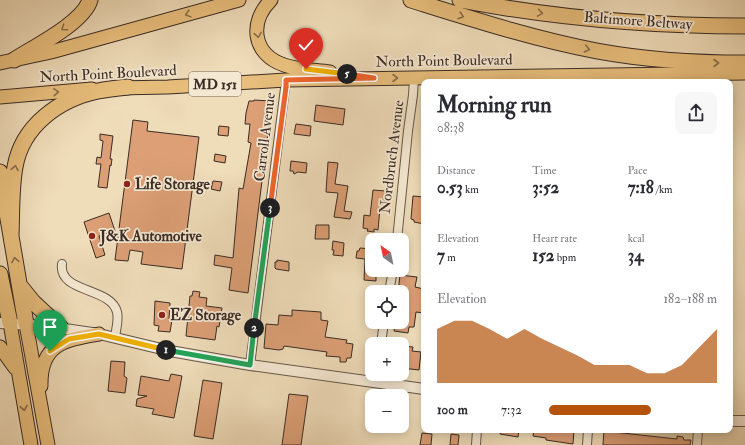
<!DOCTYPE html>
<meta charset="utf-8">
<style>
body{margin:0;font-family:"IM FELL Double Pica",serif;background:#f7f7f7;color:#2b2b33;height:100vh;display:flex;flex-direction:column;font-size:15px;white-space:nowrap}
*{box-sizing:border-box;margin:0}
p{font-size:13px;color:#7c7c81}
.icon{flex:none;width:22px;height:22px;fill:none;stroke:currentColor;stroke-width:2;stroke-linecap:round;stroke-linejoin:round}
.map{position:relative;flex:1;overflow:hidden}
.panel{position:absolute;left:421px;top:79px;width:312px;height:354px;display:flex;flex-direction:column;background:#fff;border-radius:8px;box-shadow:0 2px 10px #0003}
.panel>*{flex:none}
.needle{width:26px;rotate:327deg}
.tools{position:absolute;left:365px;top:233px;display:grid;gap:8px}
.tools a{display:grid;place-items:center;width:44px;height:44px;border-radius:8px;background:#fff;box-shadow:0 2px 10px #0003;font-size:20px}
.pin{position:absolute;display:grid;place-items:center;width:34px;height:34px;color:#fff;margin:-41px -17px;border-radius:50% 50% 50% 0;rotate:-45deg;box-shadow:0 0 4px #0007}
.pin .icon{rotate:45deg}
.km{position:absolute;width:20px;height:20px;margin:-10px;border-radius:50%;background:#222;color:#fff;font-size:11px;line-height:20px;text-align:center}
.round{display:grid;place-items:center;flex:none;width:42px;height:42px;border-radius:8px;background:#f7f7f7}
.head{display:flex;align-items:center;justify-content:space-between;height:68px;padding:0 16px}
h1{font-size:22px;font-weight:700;line-height:30px}
.metrics{display:grid;grid-template-columns:repeat(3,1fr);gap:6px;height:68px;padding:4px 16px}
.metrics div{display:grid;align-content:center}
.metrics b{font-size:17px;font-weight:700}
.metrics small{font-size:11px;font-weight:400}
.metrics p{font-size:11px}
.chart{height:112px;padding:8px 16px}
.chart p{display:flex;justify-content:space-between}
.chart svg{width:100%;height:72px;margin-top:4px;fill:#b45309;opacity:.7}
ul{padding:0 16px;list-style:none;font-size:13px}
li{display:grid;grid-template-columns:64px 48px 1fr;align-items:center;height:30px}
li i{height:10px;border-radius:5px;background:#b45309}
.map>svg:first-child{display:block}
.building{fill:#dc9f76;stroke:#3a2c25}
.lines{fill:none;stroke-linecap:round;stroke-linejoin:round}
.minor-casing{stroke:#67584a;stroke-width:10}
.tertiary-casing{stroke:#67584a;stroke-width:12}
.primary-casing{stroke:#3a2c25;stroke-width:15}
.motorway-casing{stroke:#3a2c25;stroke-width:17}
.minor{stroke:#f5e8d2;stroke-width:8}
.tertiary{stroke:#f5e8d2;stroke-width:10}
.primary{stroke:#e8be7c;stroke-width:13}
.motorway{stroke:#e8be7c;stroke-width:15}
.oneway{stroke:#886e4c}
.split-1-casing{stroke:#fff;stroke-width:8}
.split-2-casing{stroke:#fff;stroke-width:8}
.split-3-casing{stroke:#fff;stroke-width:8}
.split-4-casing{stroke:#fff;stroke-width:8}
.split-5-casing{stroke:#fff;stroke-width:8}
.split-6-casing{stroke:#fff;stroke-width:8}
.split-1{stroke:#f5b400;stroke-width:5}
.split-2{stroke:#22a559;stroke-width:5}
.split-3{stroke:#22a559;stroke-width:5}
.split-4{stroke:#f0652b;stroke-width:5}
.split-5{stroke:#f0652b;stroke-width:5}
.split-6{stroke:#f5b400;stroke-width:5}
.poi-dot{fill:#8f2418;stroke:#f5e8d2;stroke-width:1.5}
.labels{text-anchor:middle;dominant-baseline:central;stroke-width:3.5;stroke-linejoin:round;paint-order:stroke}
.shield{fill:#f5e8d2;stroke:#726459;stroke-width:1}
.shield-label{font-size:14px;font-weight:bold;fill:#3a2c25}
.street-label{font-size:15px;fill:#3a2c25;stroke:#f5e8d2}
.poi-label{font-size:15px;font-weight:bold;fill:#3a2c25;stroke:#f5e8d2;text-anchor:start}
</style>
<div class="map">
<svg width="745" height="445" viewBox="0 0 745 445">
<rect width="100%" height="100%" fill="#efdcb9"/>
<filter id="stains"><feTurbulence type="fractalNoise" baseFrequency=".005" numOctaves="4"/><feColorMatrix values="0 0 0 0 .2 0 0 0 0 .09 0 0 0 0 .02 0 0 0 .5 -.17"/></filter>
<radialGradient id="worn" r=".72"><stop offset=".6" stop-color="#630" stop-opacity="0"/><stop offset="1" stop-color="#630" stop-opacity=".3"/></radialGradient>
<path class="building" d="M254,100L270,101L268,117H270L248,293L229,290L232,268L214,265L215,255L233,258L239,188L243,189L251,143L248,142L250,124H245L246,113L249,101H254Z
M316,105L345,109L343,125L314,121Z
M133,120L148,122L147,131L199,137L182,269L141,264L143,252L130,250L128,261L115,260Z
M296,124L311,126L310,136L294,134Z
M219,126L229,127L228,136L218,135Z
M100,134L113,136L110,159H112L111,166L110,165L107,188L98,187L101,164H96L97,157L101,158L103,141L100,140Z
M215,154L226,156L225,163L214,161Z
M291,161L307,163L306,173L298,172L294,174L293,171H290Z
M328,162L338,163L335,184L348,186L344,211L352,212L350,219L334,217L338,193L326,192Z
M213,181L222,182L220,191L211,189Z
M373,190L386,191L384,209L380,208L378,230L374,229V232L367,231L368,229L363,228L364,215L370,216Z
M413,196L424,197V224L414,222V220L411,219Z
M109,213L115,231L99,236L105,255L96,258L84,222Z
M316,225H329V239H315Z
M333,241L344,243L343,256L333,255L334,250H332Z
M360,248L372,249V271L376,273V281L364,280L365,259L356,258L357,251H359Z
M277,260L289,262V271L276,269L275,268V262H277Z
M400,275L417,277L415,287L424,289V313L416,312L414,327H409L408,333L394,331L395,322H402V292H398Z
M193,291L200,292L199,297L207,298L206,306L222,308L219,327L217,326L215,340L186,336L190,296H192Z
M155,301L170,303L169,319L172,320L170,332L158,331L159,326L154,325Z
M292,310L321,312V320L328,321L325,337L347,340L346,343L353,344L351,358H347L346,362H340V357L326,356L327,352L284,346L283,349L279,350L264,348L266,324L278,325L279,315L292,316Z
M402,346L413,347L412,351L421,352L419,370L402,368Z
M111,361L125,362L124,376L127,378L125,393L108,391Z
M171,374L182,376L174,418L152,414L154,409L136,406L137,399L147,396L138,395L141,376L169,381Z
M203,380L222,383L213,439L194,436Z
M289,394L308,396L301,445H282Z
M500,430H519L518,437L500,434Z
M534,430H574L573,444L546,440V438L533,436Z
M604,431L677,439V436L683,437L684,440H691L690,445H603Z
M422,433L432,434L431,445H420Z
M451,434L459,435L458,445H450Z"/>
<g class="lines">
<defs>
<path id="minor" d="M397,240L408,131L413,95L414,78
M62,264C58,293 111,287 117,312C119,320 116,329 115,337
M389,292L393,270
M381,344L384,322
M250,365L286,80
M476,445L477,430
M587,445L588,430
M697,445L698,430"/>
<path id="tertiary" d="M0,323L44,326L99,334L170,351L250,365L424,389
M730,421H745"/>
<path id="primary" d="M271,0C249,22 252,54 284,65C298,70 315,70 330,72
M0,63L51,52L239,0
M117,88L168,87L286,80L745,73
M0,97L92,89
M10,323L31,445
M26,324L48,445
M0,347L15,368
M41,386C40,344 64,340 99,334"/>
<path id="motorway" d="M411,0C472,19 534,39 597,51C646,60 696,63 745,63
M460,0C555,18 649,26 745,26
M14,60C34,47 83,23 90,0
M0,172L26,324
M11,235C12,212 11,189 15,167C22,126 59,99 98,91C108,89 118,88 128,87
M0,274L10,323
M21,287L33,302L61,328"/>
</defs>
<use href="#minor" class="minor-casing"/>
<use href="#tertiary" class="tertiary-casing"/>
<use href="#primary" class="primary-casing"/>
<use href="#motorway" class="motorway-casing"/>
<use href="#minor" class="minor"/>
<use href="#tertiary" class="tertiary"/>
<use href="#primary" class="primary"/>
<use href="#motorway" class="motorway"/>
</g>
<defs><path id="oneway-chevron" d="M-2-3.5L2.5 0L-2 3.5" fill="none" stroke-width="1.6" stroke-linecap="round" stroke-linejoin="round"/></defs>
<g class="oneway">
<use href="#oneway-chevron" transform="translate(540 13) rotate(9)"/>
<use href="#oneway-chevron" transform="translate(188 14) rotate(165)"/>
<use href="#oneway-chevron" transform="translate(461 16) rotate(17)"/>
<use href="#oneway-chevron" transform="translate(64 28) rotate(145)"/>
<use href="#oneway-chevron" transform="translate(258 35) rotate(80)"/>
<use href="#oneway-chevron" transform="translate(587 49) rotate(12)"/>
<use href="#oneway-chevron" transform="translate(716 63)"/>
<use href="#oneway-chevron" transform="translate(395 78)"/>
<use href="#oneway-chevron" transform="translate(56 92) rotate(-4)"/>
<use href="#oneway-chevron" transform="translate(15 168) rotate(-80)"/>
<use href="#oneway-chevron" transform="translate(15 260) rotate(-100)"/>
<use href="#oneway-chevron" transform="translate(24 408) rotate(80)"/>
</g>
<g class="lines">
<defs>
<path id="split-1" d="M50,351L69,339L99,334L166,350"/>
<path id="split-2" d="M166,350L250,365L254,328"/>
<path id="split-3" d="M254,328L270,208"/>
<path id="split-4" d="M270,208L286,87"/>
<path id="split-5" d="M286,87V80L374,78L347,74"/>
<path id="split-6" d="M306,69L347,74"/>
</defs>
<use href="#split-1" class="split-1-casing"/>
<use href="#split-2" class="split-2-casing"/>
<use href="#split-3" class="split-3-casing"/>
<use href="#split-4" class="split-4-casing"/>
<use href="#split-5" class="split-5-casing"/>
<use href="#split-6" class="split-6-casing"/>
<use href="#split-1" class="split-1"/>
<use href="#split-2" class="split-2"/>
<use href="#split-3" class="split-3"/>
<use href="#split-4" class="split-4"/>
<use href="#split-5" class="split-5"/>
<use href="#split-6" class="split-6"/>
</g>
<g class="poi-dot">
<circle cx="127" cy="184" r="4"/>
<circle cx="92" cy="236" r="4"/>
<circle cx="162" cy="315" r="4"/>
</g>
<g class="labels">
<rect class="shield" x="189" y="72" width="52" height="24" rx="3"/>
<g class="shield-label">
<text x="215" y="84">MD 151</text>
</g>
<g class="street-label">
<text transform="translate(638 21) rotate(4)">Baltimore Beltway</text>
<text transform="translate(444 61) rotate(-1)">North Point Boulevard</text>
<text transform="translate(108 74) rotate(-3)">North Point Boulevard</text>
<text transform="translate(265 137) rotate(-83)">Carroll Avenue</text>
<text transform="translate(392 157) rotate(-83)">Nordbruch Avenue</text>
</g>
<g class="poi-label">
<text x="135" y="184">Life Storage</text>
<text x="100" y="236">J&amp;K Automotive</text>
<text x="170" y="315">EZ Storage</text>
</g>
</g>
<rect width="100%" height="100%" filter="url(#stains)"/>
<rect width="100%" height="100%" fill="url(#worn)"/>
</svg>
<div class="tools">
<a><svg class="needle" viewBox="-14 -14 28 28"><path d="M0-13l5 13h-10z" fill="#e53935"/><path d="M0 13l5-13h-10z" fill="#7c7c81"/></svg></a>
<a><svg class="icon" aria-label="locate" viewBox="0 0 24 24"><circle cx="12" cy="12" r="6"/><path d="M12 2v4M12 18v4M2 12h4M18 12h4"/></svg></a>
<a>+</a>
<a>−</a>
</div>
<div class="pin" style="left:50px;top:351px;background:#1e9e55"><svg class="icon" aria-label="arrive" viewBox="0 0 24 24"><path d="M6 21V4h12l-3 4 3 4H6"/></svg></div>
<div class="pin" style="left:306px;top:69px;background:#d93025"><svg class="icon" aria-label="check" viewBox="0 0 24 24"><path d="M5 12l5 5 9-10"/></svg></div>
<b class="km" style="left:166px;top:350px">1</b>
<b class="km" style="left:254px;top:328px">2</b>
<b class="km" style="left:270px;top:208px">3</b>
<b class="km" style="left:347px;top:74px">5</b>
<section class="panel">
<div class="head"><div><h1>Morning run</h1><p>08:38</p></div><a class="round"><svg class="icon" aria-label="share" viewBox="0 0 24 24"><path d="M12 15V3M7 8l5-5 5 5M5 13v7h14v-7"/></svg></a></div>
<div class="metrics">
<div><p>Distance</p><b>0.53<small> km</small></b></div>
<div><p>Time</p><b>3:52</b></div>
<div><p>Pace</p><b>7:18<small> /km</small></b></div>
</div>
<div class="metrics">
<div><p>Elevation</p><b>7<small> m</small></b></div>
<div><p>Heart rate</p><b>152<small> bpm</small></b></div>
<div><p>kcal</p><b>34</b></div>
</div>
<div class="chart"><p><span>Elevation</span>182–188 m</p>
<svg viewBox="0 0 160 44" preserveAspectRatio="none"><path d="M0 44V11L10 6L20 6L30 11L40 17L50 11L60 17L70 22L80 27L90 33L100 33L110 33L120 38L130 38L140 33L150 22L160 11V44z"/></svg>
</div>
<ul>
<li><b>100 m</b>7:32<i style="width:61%"></i></li>
</ul>
</section>
</div>
